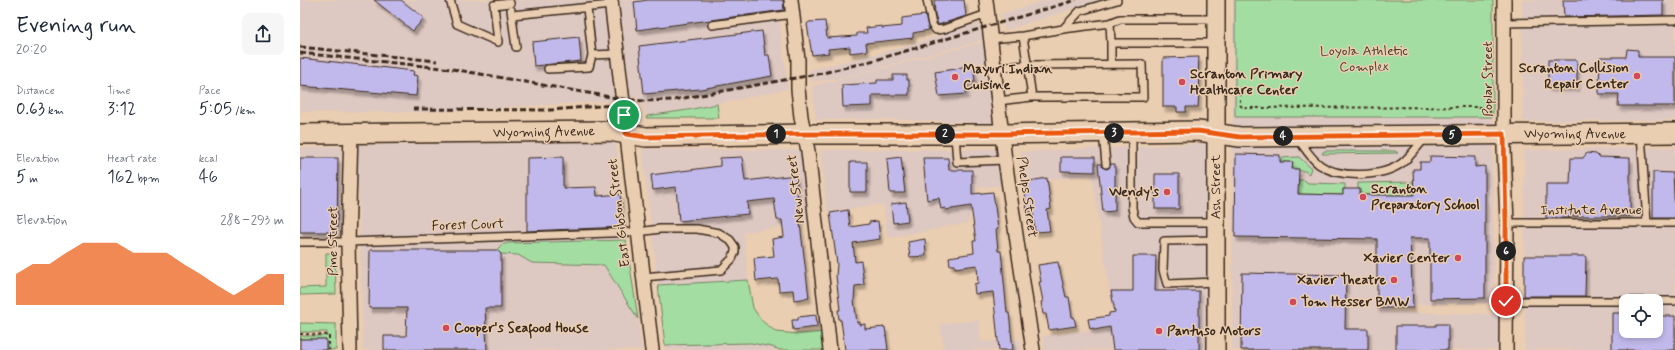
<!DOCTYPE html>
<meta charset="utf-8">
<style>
body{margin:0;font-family:Mynerve,sans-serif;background:#f6f6f7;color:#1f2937;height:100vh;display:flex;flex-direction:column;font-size:15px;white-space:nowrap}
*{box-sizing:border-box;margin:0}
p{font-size:13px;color:#747a83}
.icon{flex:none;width:22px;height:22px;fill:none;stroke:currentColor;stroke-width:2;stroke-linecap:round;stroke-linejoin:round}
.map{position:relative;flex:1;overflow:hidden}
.drawer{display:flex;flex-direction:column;background:#fff;width:300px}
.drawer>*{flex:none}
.buttons{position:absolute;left:1319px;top:294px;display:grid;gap:8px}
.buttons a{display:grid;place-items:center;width:44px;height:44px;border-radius:8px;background:#fff;box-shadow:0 2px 6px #0003;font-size:20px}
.pin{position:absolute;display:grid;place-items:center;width:34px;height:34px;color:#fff;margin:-17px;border:2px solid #fff;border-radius:50%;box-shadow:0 1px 4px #0007}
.km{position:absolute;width:20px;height:20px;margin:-10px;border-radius:50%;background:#222;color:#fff;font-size:11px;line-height:20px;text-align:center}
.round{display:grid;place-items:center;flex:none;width:42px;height:42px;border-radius:8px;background:#f6f6f7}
.head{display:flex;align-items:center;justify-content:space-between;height:68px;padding:0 16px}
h1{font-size:22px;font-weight:600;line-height:30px}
.stats{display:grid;grid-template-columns:repeat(3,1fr);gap:6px;height:68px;padding:4px 16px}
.stats div{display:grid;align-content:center}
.stats b{font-size:17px;font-weight:600}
.stats small{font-size:11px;font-weight:400}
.stats p{font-size:11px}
.chart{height:112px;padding:8px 16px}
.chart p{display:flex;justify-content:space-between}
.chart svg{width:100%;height:72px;margin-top:4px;fill:#ea580c;opacity:.7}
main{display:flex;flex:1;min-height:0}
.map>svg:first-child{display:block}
.built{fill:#dec8c2;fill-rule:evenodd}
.green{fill:#a4dda2;stroke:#708460}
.building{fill:#c1b9eb;stroke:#3b2a1e;filter:url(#shadow)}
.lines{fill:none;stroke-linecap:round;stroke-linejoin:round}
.service-casing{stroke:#3b2a1e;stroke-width:10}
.minor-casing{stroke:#3b2a1e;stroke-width:16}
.tertiary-casing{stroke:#3b2a1e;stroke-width:20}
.secondary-casing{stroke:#3b2a1e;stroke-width:22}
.path{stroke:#3b2a1e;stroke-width:2;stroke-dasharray:3 3;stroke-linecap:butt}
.service{stroke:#eaceb1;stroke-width:7}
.minor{stroke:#eaceb1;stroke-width:13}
.tertiary{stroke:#eaceb1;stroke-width:17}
.secondary{stroke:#eaceb1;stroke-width:19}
.rail{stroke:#3b2a1e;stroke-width:3;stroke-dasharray:6 3;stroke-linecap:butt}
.route-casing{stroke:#fff;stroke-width:8}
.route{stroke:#ea580c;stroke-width:5}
.poi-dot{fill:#d1495b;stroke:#eaceb1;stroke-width:1.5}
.labels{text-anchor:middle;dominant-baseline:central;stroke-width:3;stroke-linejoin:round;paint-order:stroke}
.park-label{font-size:14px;fill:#463c2b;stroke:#eaceb1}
.poi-label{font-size:14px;font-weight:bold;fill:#3b2a1e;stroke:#eaceb1;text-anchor:start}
.street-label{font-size:14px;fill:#3b2a1e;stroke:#eaceb1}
</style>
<main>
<section class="drawer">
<div class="head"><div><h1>Evening run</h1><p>20:20</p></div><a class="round"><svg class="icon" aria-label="share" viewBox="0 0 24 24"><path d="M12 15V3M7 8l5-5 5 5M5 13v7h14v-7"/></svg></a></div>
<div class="stats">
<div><p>Distance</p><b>0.63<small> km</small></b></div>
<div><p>Time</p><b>3:12</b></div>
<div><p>Pace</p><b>5:05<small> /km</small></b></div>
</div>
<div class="stats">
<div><p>Elevation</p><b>5<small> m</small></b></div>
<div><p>Heart rate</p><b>162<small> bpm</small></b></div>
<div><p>kcal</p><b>46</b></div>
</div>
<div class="chart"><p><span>Elevation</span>288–293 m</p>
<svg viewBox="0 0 160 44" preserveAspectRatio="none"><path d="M0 44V25L10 19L20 19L30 12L40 6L50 6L60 6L70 12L80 12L90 12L100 19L110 25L120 32L130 38L140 32L150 25L160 25V44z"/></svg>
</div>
</section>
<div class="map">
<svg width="1375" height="350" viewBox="0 0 1375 350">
<defs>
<filter id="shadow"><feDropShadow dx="2.5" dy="4.5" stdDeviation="1" flood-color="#0004"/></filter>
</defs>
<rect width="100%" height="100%" fill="#eaceb1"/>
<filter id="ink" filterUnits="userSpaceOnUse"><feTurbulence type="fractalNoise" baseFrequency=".025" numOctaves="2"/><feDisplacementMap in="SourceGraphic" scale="8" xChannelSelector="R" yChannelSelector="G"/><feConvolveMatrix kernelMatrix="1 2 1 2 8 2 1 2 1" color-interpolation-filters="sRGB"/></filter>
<g filter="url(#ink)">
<path class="built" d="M0,0H477L488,89L388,110L347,116L338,97L312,101L130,112H0Z
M746,0H802L705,30L701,14Z
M933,0H1192L1194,303L1088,305L1089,312L1202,314V350H932Z
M1222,0H1375V120L1223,121Z
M679,23L684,40L541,78L511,82L509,70L600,48Z
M684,42L693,123L577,119L516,120L512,86Z
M316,142L326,240L208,243L201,254L218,255L232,263L304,265L338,319L342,350H63L57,145Z
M907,143L909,350H744L743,336L816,327L809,288L792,175L724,182L720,152Z
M41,146L42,236L0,237V148Z
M1375,147V350H1225L1224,150ZM1326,301H1356V331H1326Z
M342,149L504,150L511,223L444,232L448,280L358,285Z
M697,149L701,185L677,188L668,223L588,238L583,204L527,212L520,150Z
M679,320L681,342L720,340L721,350H644L640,324Z
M451,343L472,347L480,350H366L365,345Z"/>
<path class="green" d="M935,0H1193V117H935Z
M417,104L419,118H346L347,116L388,110Z
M1024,151H1095L1098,153L1022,154Z
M999,157L1011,168L1009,174L1005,171H999V169H992V162H980V158Z
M999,180H1004L1008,183L1045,184V189H1043V195L994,194V181L999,182Z
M1114,182L1118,195H1060V189H1058V183Z
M326,240L338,319L304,265L232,263L218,255L201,254L197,250L201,245L208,243Z
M26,253H35L36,294L0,295V288L26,287Z
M448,280L453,308L462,321L476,332L499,334L524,332L526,350H480L472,347L451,343L365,345L358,285Z
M0,323L36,324V350H26V339H0V336H27V332H0Z"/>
<path class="building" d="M74,0H101L124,18L113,31Z
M348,0H483L484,10L337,30L334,2Z
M634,0H664L666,16L638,25L635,14Z
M1263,0H1363V15L1264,17Z
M625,15L629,30L613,33V38L566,43L567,51L550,53V47L528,49L529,53L512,55L507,24L509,22L525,21L527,38L557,36V33H567L566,28L582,26V28L602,26V18Z
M462,31L465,55H469L472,76L401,89L344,94L339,46Z
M279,37L281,61L234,66L232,42Z
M1327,49L1338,50V57H1375V106H1318L1319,94H1299L1300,57H1326Z
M899,57L898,75H900L898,107H886V112H877V107H863V58Z
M0,58L114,71L113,75L118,76L116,96L0,86Z
M1248,60H1277V87H1248Z
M673,63L675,82L666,83V94L639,96L635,72L656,69Z
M593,75H607V80H609V95H572V106L543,107L542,85L577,83V80H593Z
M1287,153L1296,154L1299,157L1330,158V216H1269V218H1246V184H1270L1271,158H1283Z
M936,154L980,155V162H993L992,169H999L998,194L1043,195V189H1060V195H1114L1113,169H1120V162H1130V156L1175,157V167L1185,166V298L1130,299V238H1110L1113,308H1077V239L935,237Z
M263,157V188L296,187L297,196L320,194L324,227L227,231V158Z
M442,157L445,181L496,175L499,215L509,298L494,300L493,290L479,291L478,279L456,281L454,258L474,256L472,239L484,237L482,220H477L474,199L447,202L448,214L379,221L376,187L353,190L351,175L420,166V158Z
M601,157L605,193H590L587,159Z
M761,157H795V172L761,171Z
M0,158H38L37,232H0Z
M623,158H648L649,170H672V194L693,192L698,229H696L698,251H701L707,313H709L713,350H699L693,292L675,294L674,284L678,283L677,265L655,268V265H650L649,257L674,253L673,241H676L671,206L646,210L645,208L641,209L639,198L627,200Z
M550,162H567V192H550Z
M798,164H801L802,167L806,169L809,168L811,164H815V211L803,212Z
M1353,172L1373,173L1375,218H1353Z
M855,174H879V209H855Z
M747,178L751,209L747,210L750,231L735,232L733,212H727L724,182Z
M606,202L608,221L593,223L591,204Z
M548,210L550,227L569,224V222L578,221L580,239L553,243L555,262L561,261L564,285L555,286L554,300L557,323L560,322V325L565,324V329L585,327L588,350H545L541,320H539L538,310H540L536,276L537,264L530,213Z
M625,239L626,256L610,257L608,242Z
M70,250H197L201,254V308H185L187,350H84V336H106L107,308H69Z
M833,256H856L855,291H899V350H813L810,327L794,330V328L790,329L788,319L809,316V313L815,312L811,291H833Z
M1224,256H1286L1285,296H1224Z
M758,262L766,297H769L772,317H774L776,326L749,330L746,314H743L741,302L743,301L739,282H741L738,265Z
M942,273L1046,275L1045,329H1068V350H941Z
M1312,313H1326V331H1356V316H1375V350H1312Z
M516,315L517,327L493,330L492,320H498V317Z
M1136,324H1148V350H1096V326H1136Z
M0,339H26V350H0Z"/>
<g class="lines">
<defs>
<path id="service" d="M150,0L157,24L198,42L194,5L210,3
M627,0L632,25L636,30L644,29L687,14
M287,8L292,55L317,54
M211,10L216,47
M212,15L311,5
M810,23L811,43H916
M1204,23L1375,20
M412,25L493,14
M763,29L810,23L820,19H916
M690,39L723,36
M811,43V64
M694,68L727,65L842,64L843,97H732L723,36L763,29L780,11L817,0
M248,69L289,67L292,55
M698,101L732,97
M803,133L806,164
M832,133V208L834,217L838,222H916
M1341,134L1347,223
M655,135L657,162L705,160
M998,139C1005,148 1011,159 1020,165C1040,179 1083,177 1102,163C1111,156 1118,146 1125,138
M1207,223H1375
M0,242H48L338,232L360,229H397L419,233L430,240L435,247V252L432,259L421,270L343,277
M916,282L867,284L863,270L864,241L916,240
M1206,301H1326
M1326,301H1375"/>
<path id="minor" d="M311,0L352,350
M491,0L498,60V89L501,117L508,151L530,350
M686,0L705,160L733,350
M1204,0V149L1207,223L1206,350
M50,350L48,242L51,132"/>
<path id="tertiary" d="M916,0V350"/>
<path id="secondary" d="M0,134L309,131L346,137L504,134H702L898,131L940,137L1375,133"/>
</defs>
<use href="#service" class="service-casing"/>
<use href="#minor" class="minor-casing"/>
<use href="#tertiary" class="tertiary-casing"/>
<use href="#secondary" class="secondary-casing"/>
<path class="path" d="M940,87V105L943,108L1187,107L1192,115
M0,334L29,335V350"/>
<use href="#service" class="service"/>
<use href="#minor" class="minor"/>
<use href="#tertiary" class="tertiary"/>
<use href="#secondary" class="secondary"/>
<path class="rail" d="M0,47L137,61
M0,53L152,69L322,99L343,101L373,100L523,73L579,59L776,0
M113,109L251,110L325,104"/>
</g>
</g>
<g class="lines" filter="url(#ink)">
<defs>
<path id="route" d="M324,115L326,134L346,137L504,134H702L898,131L940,137L1204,134L1206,223V301"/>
</defs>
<use href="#route" class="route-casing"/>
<use href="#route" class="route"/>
</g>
<g class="poi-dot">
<circle cx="1337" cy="76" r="4"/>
<circle cx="655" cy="77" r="4"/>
<circle cx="882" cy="82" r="4"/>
<circle cx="867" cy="192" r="4"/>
<circle cx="1063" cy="197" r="4"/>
<circle cx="1158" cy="258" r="4"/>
<circle cx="1094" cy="280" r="4"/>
<circle cx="993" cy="302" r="4"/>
<circle cx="146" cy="328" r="4"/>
<circle cx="859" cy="331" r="4"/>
</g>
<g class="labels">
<g class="park-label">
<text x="1064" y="51">Loyola Athletic<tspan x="1064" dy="16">Complex</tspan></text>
</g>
<g class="poi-label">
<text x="1329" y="68" text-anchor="end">Scranton Collision<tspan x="1329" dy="16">Repair Center</tspan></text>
<text x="663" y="69">Mayuri Indian<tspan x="663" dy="16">Cuisine</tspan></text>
<text x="890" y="74">Scranton Primary<tspan x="890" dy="16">Healthcare Center</tspan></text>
<text x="1071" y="189">Scranton<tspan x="1071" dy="16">Preparatory School</tspan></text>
<text x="859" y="192" text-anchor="end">Wendy's</text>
<text x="1150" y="258" text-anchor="end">Xavier Center</text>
<text x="1086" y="280" text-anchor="end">Xavier Theatre</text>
<text x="1001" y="302">Tom Hesser BMW</text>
<text x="154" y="328">Cooper's Seafood House</text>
<text x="867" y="331">Pantuso Motors</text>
</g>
<g class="street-label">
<text transform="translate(1188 79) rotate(-90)">Poplar Street</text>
<text transform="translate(244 132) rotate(-1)">Wyoming Avenue</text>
<text x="1275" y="134">Wyoming Avenue</text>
<text transform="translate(916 187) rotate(-90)">Ash Street</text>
<text transform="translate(496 189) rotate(-97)">New Street</text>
<text transform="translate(727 197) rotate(82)">Phelps Street</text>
<text x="1291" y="210">Institute Avenue</text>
<text transform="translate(319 213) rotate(-97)">East Gibson Street</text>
<text transform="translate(168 225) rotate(-2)">Forest Court</text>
<text transform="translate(33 241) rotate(-90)">Pine Street</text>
</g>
</g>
</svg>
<div class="buttons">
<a><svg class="icon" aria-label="locate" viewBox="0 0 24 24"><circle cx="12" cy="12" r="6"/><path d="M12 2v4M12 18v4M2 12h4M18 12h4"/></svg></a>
</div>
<div class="pin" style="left:324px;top:115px;background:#1e9e55"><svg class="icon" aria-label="arrive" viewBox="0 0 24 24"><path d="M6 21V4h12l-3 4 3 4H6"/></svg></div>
<div class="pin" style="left:1206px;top:301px;background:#d93025"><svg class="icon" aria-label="check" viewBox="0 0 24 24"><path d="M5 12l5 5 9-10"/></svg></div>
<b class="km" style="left:476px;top:134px">1</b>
<b class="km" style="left:645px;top:134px">2</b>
<b class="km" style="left:814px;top:133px">3</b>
<b class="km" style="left:983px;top:136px">4</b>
<b class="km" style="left:1152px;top:135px">5</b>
<b class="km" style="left:1206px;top:251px">6</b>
</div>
</main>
